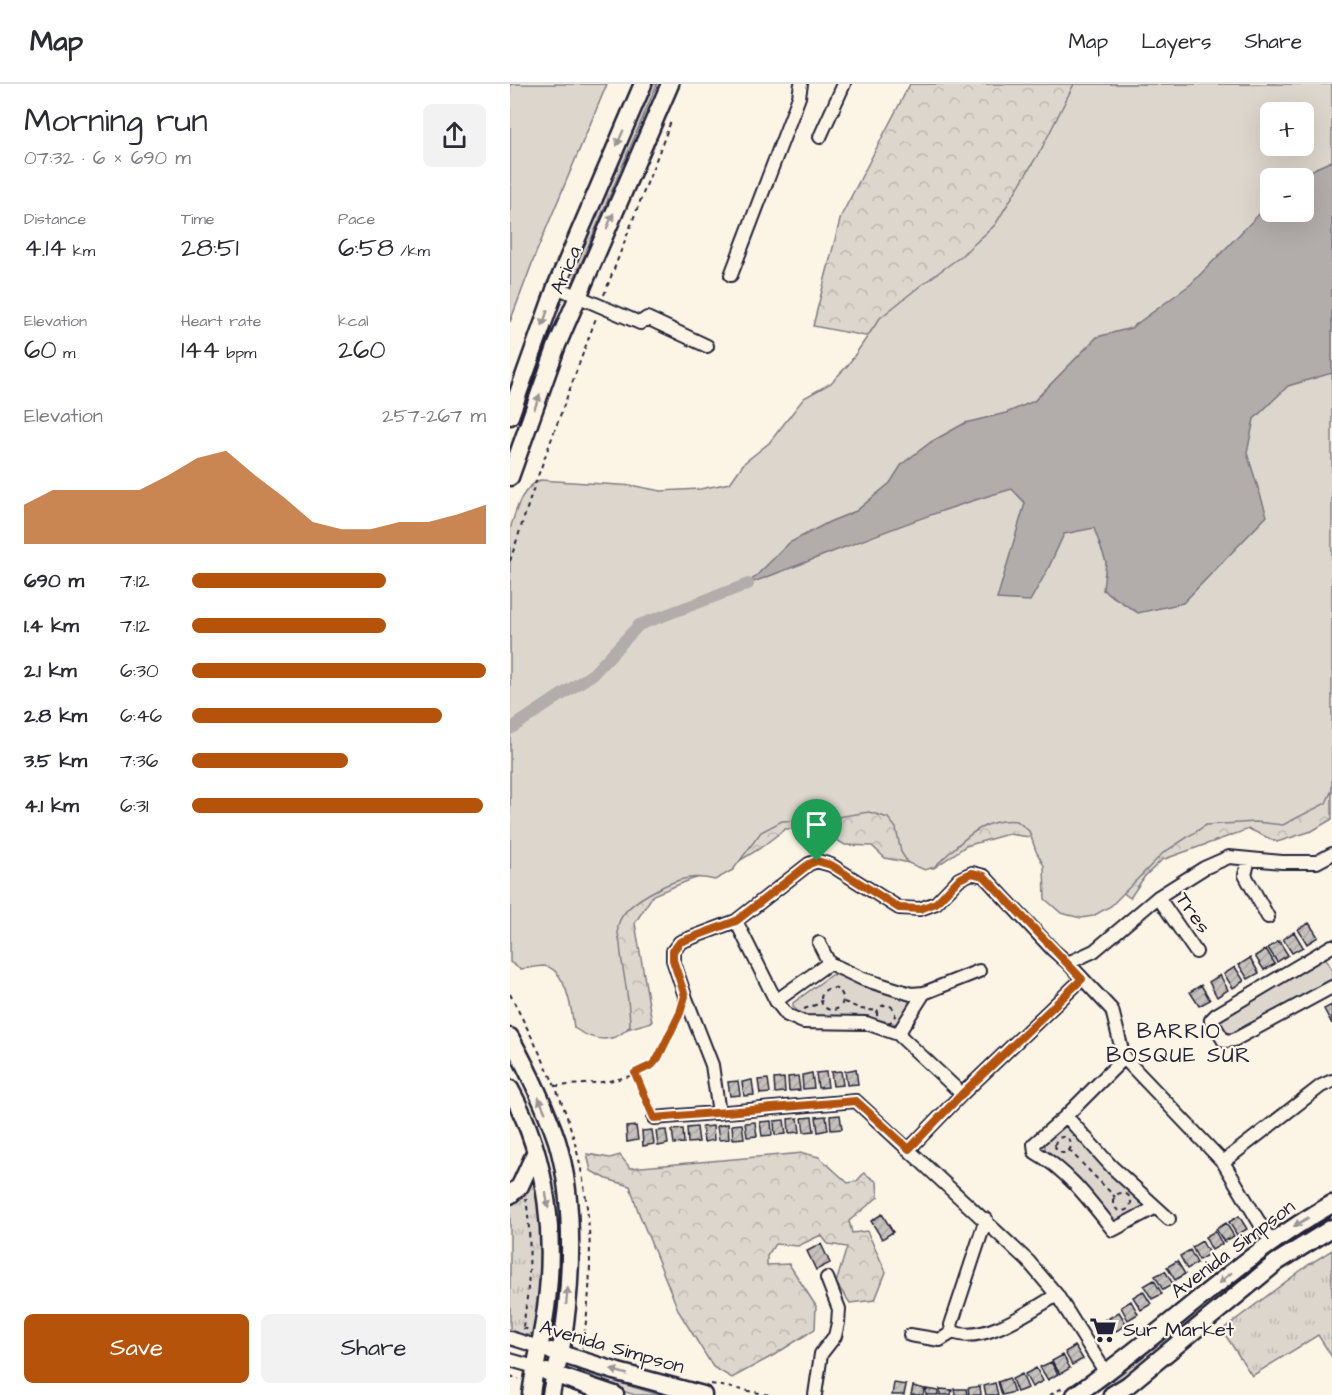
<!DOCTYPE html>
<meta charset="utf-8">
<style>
body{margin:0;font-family:"Architects Daughter",sans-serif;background:#f2f2f3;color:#2b2b33;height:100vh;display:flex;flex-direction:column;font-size:22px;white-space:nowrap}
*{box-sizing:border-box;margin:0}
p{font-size:20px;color:#7c7c81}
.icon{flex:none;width:33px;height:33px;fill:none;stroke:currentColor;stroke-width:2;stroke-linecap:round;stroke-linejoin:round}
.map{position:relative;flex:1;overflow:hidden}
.sheet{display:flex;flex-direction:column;background:#fff;width:510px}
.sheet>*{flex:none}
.controls{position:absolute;left:750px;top:18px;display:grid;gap:12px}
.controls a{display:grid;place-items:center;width:54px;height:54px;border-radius:9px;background:#fff;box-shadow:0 6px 24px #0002;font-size:30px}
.pin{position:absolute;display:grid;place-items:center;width:51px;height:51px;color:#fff;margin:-62px -26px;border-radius:50% 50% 50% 0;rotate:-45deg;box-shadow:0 0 6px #0007}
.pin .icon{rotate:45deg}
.round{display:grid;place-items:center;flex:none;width:63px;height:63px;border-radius:9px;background:#f2f2f3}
.head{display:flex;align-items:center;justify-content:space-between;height:102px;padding:0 24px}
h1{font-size:33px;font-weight:600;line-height:45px}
.stats{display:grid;grid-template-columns:repeat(3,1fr);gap:9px;height:102px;padding:6px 24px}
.stats div{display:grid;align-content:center}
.stats b{font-size:26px;font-weight:600}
.stats small{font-size:16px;font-weight:400}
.stats p{font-size:16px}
.chart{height:168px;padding:12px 24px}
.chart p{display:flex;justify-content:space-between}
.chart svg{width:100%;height:108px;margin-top:6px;fill:#b45309;opacity:.7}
.button{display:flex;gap:12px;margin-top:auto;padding:12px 24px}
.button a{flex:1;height:69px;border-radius:9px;background:#b45309;color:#fff;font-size:24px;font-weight:600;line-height:69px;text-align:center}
.button a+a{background:#f2f2f3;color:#2b2b33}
ul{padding:0 24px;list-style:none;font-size:20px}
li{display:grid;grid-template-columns:96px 72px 1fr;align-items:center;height:45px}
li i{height:15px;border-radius:8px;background:#b45309}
header{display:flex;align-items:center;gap:36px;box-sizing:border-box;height:84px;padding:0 30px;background:#fff;border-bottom:2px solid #e1e1e2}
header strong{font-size:28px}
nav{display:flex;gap:33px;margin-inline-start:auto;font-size:21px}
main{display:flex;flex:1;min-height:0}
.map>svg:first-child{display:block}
.grass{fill:url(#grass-tufts);stroke:#7f7c84;stroke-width:1.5}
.forest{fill:url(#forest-crowns);stroke:#7f7c84;stroke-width:1.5}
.park{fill:#dcd6cc;stroke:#7f7c84;stroke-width:1.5;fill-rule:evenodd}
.water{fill:#b2adab;stroke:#78757e;stroke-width:1.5}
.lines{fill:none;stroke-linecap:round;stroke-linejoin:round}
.canal{stroke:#b2adab;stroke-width:12}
.building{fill:url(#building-hatch);stroke:#22223b;stroke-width:1.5}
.minor-casing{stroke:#22223b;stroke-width:16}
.major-casing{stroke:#22223b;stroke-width:21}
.path{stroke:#22223b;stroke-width:2;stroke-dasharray:4.5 4.5;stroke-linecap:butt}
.minor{stroke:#fcf5e5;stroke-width:12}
.major{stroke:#fcf5e5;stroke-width:16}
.oneway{fill:#9a9698}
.route-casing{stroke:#fff;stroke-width:12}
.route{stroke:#b45309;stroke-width:8}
.labels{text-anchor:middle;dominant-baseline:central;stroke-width:4.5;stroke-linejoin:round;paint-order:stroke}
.street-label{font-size:20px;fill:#22223b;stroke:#fcf5e5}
.poi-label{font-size:20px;fill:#22223b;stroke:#fcf5e5;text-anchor:start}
.neighbourhood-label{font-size:21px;letter-spacing:1.5px;fill:#22223b;stroke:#fcf5e5}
</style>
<header>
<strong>Map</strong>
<nav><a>Map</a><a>Layers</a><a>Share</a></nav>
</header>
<main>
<section class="sheet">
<div class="head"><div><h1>Morning run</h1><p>07:32 · 6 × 690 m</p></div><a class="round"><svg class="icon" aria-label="share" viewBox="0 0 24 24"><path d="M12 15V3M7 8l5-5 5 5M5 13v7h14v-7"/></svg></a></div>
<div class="stats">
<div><p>Distance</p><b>4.14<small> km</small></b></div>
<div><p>Time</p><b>28:51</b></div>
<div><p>Pace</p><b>6:58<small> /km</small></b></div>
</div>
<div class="stats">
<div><p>Elevation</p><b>60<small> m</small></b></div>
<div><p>Heart rate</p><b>144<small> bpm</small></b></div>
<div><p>kcal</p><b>260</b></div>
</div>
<div class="chart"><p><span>Elevation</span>257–267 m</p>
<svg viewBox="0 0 160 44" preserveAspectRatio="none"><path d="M0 44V28L10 22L20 22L30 22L40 22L50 16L60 9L70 6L80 16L90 25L100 35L110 38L120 38L130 35L140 35L150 32L160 28V44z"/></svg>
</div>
<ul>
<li><b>690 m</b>7:12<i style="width:66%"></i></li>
<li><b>1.4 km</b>7:12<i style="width:66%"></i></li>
<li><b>2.1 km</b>6:30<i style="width:100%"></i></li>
<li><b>2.8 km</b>6:46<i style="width:85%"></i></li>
<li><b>3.5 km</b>7:36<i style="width:53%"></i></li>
<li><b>4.1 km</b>6:31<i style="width:99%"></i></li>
</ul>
<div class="button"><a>Save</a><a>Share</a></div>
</section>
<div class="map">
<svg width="822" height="1311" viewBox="0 0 822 1311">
<defs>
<pattern id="grass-tufts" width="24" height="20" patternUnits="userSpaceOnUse" patternTransform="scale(1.5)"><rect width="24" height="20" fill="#dcd6cc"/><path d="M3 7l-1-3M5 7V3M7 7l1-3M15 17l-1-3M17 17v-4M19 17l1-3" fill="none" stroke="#bcb7b0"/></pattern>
<pattern id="forest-crowns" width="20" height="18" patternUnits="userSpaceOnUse" patternTransform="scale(1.5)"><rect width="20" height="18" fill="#dcd6cc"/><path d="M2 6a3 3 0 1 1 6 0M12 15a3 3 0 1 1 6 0" fill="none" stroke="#bcb7b0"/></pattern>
<pattern id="building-hatch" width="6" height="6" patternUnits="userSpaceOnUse" patternTransform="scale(1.5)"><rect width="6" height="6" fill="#c6c1bb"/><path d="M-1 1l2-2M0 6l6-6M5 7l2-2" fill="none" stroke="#aaa6a2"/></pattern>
</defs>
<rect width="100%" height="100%" fill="#fcf5e5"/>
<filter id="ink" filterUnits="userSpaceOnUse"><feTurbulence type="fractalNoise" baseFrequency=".0167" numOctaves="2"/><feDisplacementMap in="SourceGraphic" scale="12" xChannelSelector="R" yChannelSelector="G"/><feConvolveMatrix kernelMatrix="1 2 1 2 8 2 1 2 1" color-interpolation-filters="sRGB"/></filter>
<g filter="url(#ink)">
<path class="grass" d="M139,0H147L63,198L59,199L57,197Z
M25,1088L34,1137L32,1183L24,1248L17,1252L0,1247V1115Z
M822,1166V1273L808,1251L742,1292L712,1246L798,1181Z
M760,1169L763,1172L603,1303L604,1291Z
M69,1287L150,1311H125L68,1293Z"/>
<path class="forest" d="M400,0H764L371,255L303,242L331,132Z
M822,660V735L802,747L767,758L739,745L652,776L635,792L620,814L543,756L498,750L456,762L424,784L375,774L362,762L335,761L307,744L275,745L249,765L216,785L180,796L143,811L125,839L142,938L110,947L106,818L176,738Z
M293,1069L309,1073L338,1099L347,1097L354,1089L367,1098L368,1113L339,1137L342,1149L357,1147L376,1188L365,1216L340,1219L326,1199L337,1163L318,1160L311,1151L288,1162L265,1160L257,1172V1181L279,1180L306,1222L305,1245L264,1271L222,1294L203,1283L169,1228L128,1127L120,1102L97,1095L81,1087L77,1070L100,1074L110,1071L120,1084Z"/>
<path class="park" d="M0,0H97L26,169L0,238Z
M564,0H822V706L816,719L773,741L746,738L696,741L653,769L601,822L583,832L571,834L551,829L535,815L534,782L526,767L519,747L507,737C470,733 450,760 424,783L415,786L398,779L391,768L386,744L378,734L359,728L308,736L272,737L251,748L223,786L205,796C184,790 167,795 148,805C134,812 111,825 108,842C107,847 109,855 110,860C112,888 120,915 120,942C104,961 83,957 64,944C62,927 56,884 34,882C26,882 17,885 10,885L0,878V445C7,424 10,406 30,396L125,402L151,407L190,405L220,399L234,379L259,359L294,314L321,299L338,281L370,234L410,202L450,173L485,141L532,64ZM760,28H794V62H760ZM760,94H794V128H760Z
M815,873L822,886V895L723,951L716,950L708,938L711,932Z
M332,890L362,906L403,915L404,921L386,940L358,933L299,932L290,929L283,923V919L321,891Z
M552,1039L557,1040L632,1116L633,1121L630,1127L610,1138L604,1137L568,1093L535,1069V1057Z"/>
<path class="water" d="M822,77V289L778,302L744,335L737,369L757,432L673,519L628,529L593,506L596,478L584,444L554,450L538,485L520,517L487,515L515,419L502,405C412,430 326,468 238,500L279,459L319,438L346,427L380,399L392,380L421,358L455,339L496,329L524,317L587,253L621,244L681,200L760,119V128H794L792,94L806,84Z"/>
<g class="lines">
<path class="canal" d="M0,645L83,590L129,541L238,500"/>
</g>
<path class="building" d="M799,839L808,853L797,860L788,845Z
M784,848L793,863L782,869L773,855Z
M769,857L778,871L767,878L758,864Z
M756,865L765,880L754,886L745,872Z
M740,874L749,889L738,895L729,881Z
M725,883L734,897L723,904L714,890Z
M710,891L718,906L707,913L699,898Z
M691,901L700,916L689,922L680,908Z
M822,921V940L814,925Z
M346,985L348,1000L337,1001L335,987Z
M331,987L333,1001L323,1002L321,988Z
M316,988L318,1003L308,1004L306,989Z
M302,989L304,1004L293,1005L292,991Z
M288,992L290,1006L279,1007L278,993Z
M274,994L275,1008L265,1009L264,995Z
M258,995L260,1009L250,1010L248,996Z
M242,996L244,1011L234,1012L232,998Z
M228,997L230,1011L220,1012L218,998Z
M330,1031L332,1045L321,1046L320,1032Z
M316,1032L318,1046L308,1048L306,1033Z
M302,1033L304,1047L294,1048L292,1034Z
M288,1034L290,1048L279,1049L278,1035Z
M274,1036L276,1050L265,1051L264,1037Z
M261,1037L262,1051L252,1052L250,1038Z
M245,1038L247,1052L237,1053L235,1039Z
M218,1040L219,1055L209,1056L207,1042Z
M232,1040L234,1054L223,1055L222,1041Z
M126,1042L128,1056L117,1058L116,1043Z
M203,1042L204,1056L194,1058L192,1043Z
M187,1043L189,1058L178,1059L177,1044Z
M173,1045L174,1059L164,1060L162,1046Z
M142,1046L144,1060L133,1062L132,1047Z
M156,1046L158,1060L148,1062L146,1047Z
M372,1130L383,1148L372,1155L361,1137Z
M729,1132L737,1145L727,1151L719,1138Z
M716,1139L724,1152L714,1158L706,1145Z
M705,1147L712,1160L702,1166L695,1153Z
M692,1157L699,1170L689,1176L682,1163Z
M311,1160L320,1179L306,1186L297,1167Z
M680,1166L687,1179L677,1185L670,1172Z
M667,1177L675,1190L665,1196L657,1183Z
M655,1187L663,1200L653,1206L645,1192Z
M644,1196L652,1210L642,1215L634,1202Z
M633,1207L641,1220L631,1226L623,1213Z
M621,1217L628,1230L618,1236L611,1223Z
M609,1228L617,1241L606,1247L599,1234Z
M596,1235L604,1249L591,1257L582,1243Z
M565,1262L573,1275L562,1281L555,1268Z
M553,1271L560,1284L550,1290L542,1277Z
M541,1278L548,1290L538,1296L530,1283Z
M526,1284L533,1297L522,1303L515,1290Z
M512,1290L518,1304L507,1308L502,1295Z
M499,1294L504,1308L492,1311L488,1298Z
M384,1299L396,1301L394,1311H382Z
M485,1299L488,1311H476L474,1302Z
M403,1302L415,1305L413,1311H401Z
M470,1302L471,1311H459L458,1304Z
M416,1305L428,1307V1311H416Z
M430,1305L442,1306L441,1311H430Z
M444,1305H456L457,1311H445Z"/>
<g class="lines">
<defs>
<path id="minor" d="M310,53L334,0
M221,191L289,13L291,0
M46,203L130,239L137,234L197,262
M739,775L735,791L758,833
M648,813L686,868
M226,837L266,917L277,931L293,938L356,939L388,950L452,1010
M309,859L319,879L353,895L401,910L414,909L469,887
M822,862L706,931L701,936L714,957L724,956L822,903
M558,879L602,926L614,974L713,1078L761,1158
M266,917L319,879
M388,950L414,909
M614,974L556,1032L524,1060L525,1068C558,1087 580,1117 603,1146L646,1123
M209,1029L202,981L175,912L163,876V867L170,858L226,837L299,780L307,777L321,781L389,824L410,825L426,819L449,795L462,789L474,792L543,866L558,879L584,867L648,813L694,784L719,773L772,778H807L822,770
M556,1032L602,1083L659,1135
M144,1034L346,1017L518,1177L547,1211L596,1289
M399,1065L452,1010L572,895
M713,1078L811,1002L822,997
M476,1135L441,1241L443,1248C473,1261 521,1226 547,1211
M400,1251L430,1256L443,1248
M0,1254L29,1263
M0,1276L25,1283
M305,1311L311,1270L325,1252L328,1239L329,1225L317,1194"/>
<path id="major" d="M0,332L46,203L133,0
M0,393L47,261L160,0
M0,953C18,986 35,1022 47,1057C66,1120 62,1207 50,1271C47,1284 43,1297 41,1311
M0,1005C39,1076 47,1158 34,1238C30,1263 24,1286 21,1311
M0,1111L10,1102L26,1067
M41,1267L108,1288L193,1311
M37,1288L105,1311
M565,1311C653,1251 728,1173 822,1120
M602,1311L618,1301L767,1178L822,1144"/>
</defs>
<use href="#minor" class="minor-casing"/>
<use href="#major" class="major-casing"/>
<path class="path" d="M94,211L161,37
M0,477L25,400L86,234
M311 915a11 11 0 1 1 22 0a11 11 0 1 1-22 0Z
M0,910C19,949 41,988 56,1030C82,1106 86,1185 72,1264
M334,918L351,925L368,927
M367 930a9 9 0 1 1 18 0a9 9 0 1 1-18 0Z
M294,925L311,919
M125,989L139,1023
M45,1002C72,1000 123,999 143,979C157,966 163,946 170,929
M545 1061a8 8 0 1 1 16 0a8 8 0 1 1-16 0Z
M559,1066L605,1113
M603 1118a9 9 0 1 1 18 0a9 9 0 1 1-18 0Z
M13,1243C20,1200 22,1157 16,1114
M13,1244L20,1246
M0,1292L9,1295
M201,1300L260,1311
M540,1311L554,1303"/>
<use href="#minor" class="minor"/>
<use href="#major" class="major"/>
</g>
<defs><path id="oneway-solid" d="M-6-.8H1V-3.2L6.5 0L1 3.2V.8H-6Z" transform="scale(1.5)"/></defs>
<g class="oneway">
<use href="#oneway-solid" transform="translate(110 54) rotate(113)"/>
<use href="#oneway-solid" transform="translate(100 137) rotate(-66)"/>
<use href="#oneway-solid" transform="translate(35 234) rotate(109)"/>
<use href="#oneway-solid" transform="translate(27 318) rotate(-70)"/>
<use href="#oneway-solid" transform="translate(32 1021) rotate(-114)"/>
<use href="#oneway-solid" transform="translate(37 1116) rotate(81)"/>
<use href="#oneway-solid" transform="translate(791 1138) rotate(149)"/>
<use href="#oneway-solid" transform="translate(715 1194) rotate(141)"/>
<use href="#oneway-solid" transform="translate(57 1212) rotate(-84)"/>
<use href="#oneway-solid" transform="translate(109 1288) rotate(-164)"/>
</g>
</g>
<g class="lines" filter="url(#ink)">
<defs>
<path id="route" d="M307,777L321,781L389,824L410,825L426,819L449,795L462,789L474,792L572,895L452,1010L399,1065L346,1017L144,1034L125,989L142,981L148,974L170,929L175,912L163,876V867L170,858L226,837L299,780Z"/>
</defs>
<use href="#route" class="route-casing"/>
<use href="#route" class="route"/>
</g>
<defs>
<symbol id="supermarket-bare" viewBox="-9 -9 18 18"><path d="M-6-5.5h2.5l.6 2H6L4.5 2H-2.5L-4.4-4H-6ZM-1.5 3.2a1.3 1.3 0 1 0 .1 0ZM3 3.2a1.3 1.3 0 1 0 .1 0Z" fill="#22223b" stroke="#fcf5e5" stroke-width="2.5" paint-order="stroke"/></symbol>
</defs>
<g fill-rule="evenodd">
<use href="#supermarket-bare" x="574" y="1227" width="38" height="38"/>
</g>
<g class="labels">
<g class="street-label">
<text transform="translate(56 186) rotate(-67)">Arica</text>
<text transform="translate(683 829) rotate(55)">Tres</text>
<text transform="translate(723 1165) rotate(-37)">Avenida Simpson</text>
<text transform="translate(102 1263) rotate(16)">Avenida Simpson</text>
</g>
<g class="poi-label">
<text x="613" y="1246">Sur Market</text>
</g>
<g class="neighbourhood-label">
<text x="669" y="947">BARRIO<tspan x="669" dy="24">BOSQUE SUR</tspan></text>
</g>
</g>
</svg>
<div class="controls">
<a>+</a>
<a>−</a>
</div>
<div class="pin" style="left:307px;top:777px;background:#1e9e55"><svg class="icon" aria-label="arrive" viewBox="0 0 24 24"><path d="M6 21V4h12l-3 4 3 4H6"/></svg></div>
</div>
</main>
